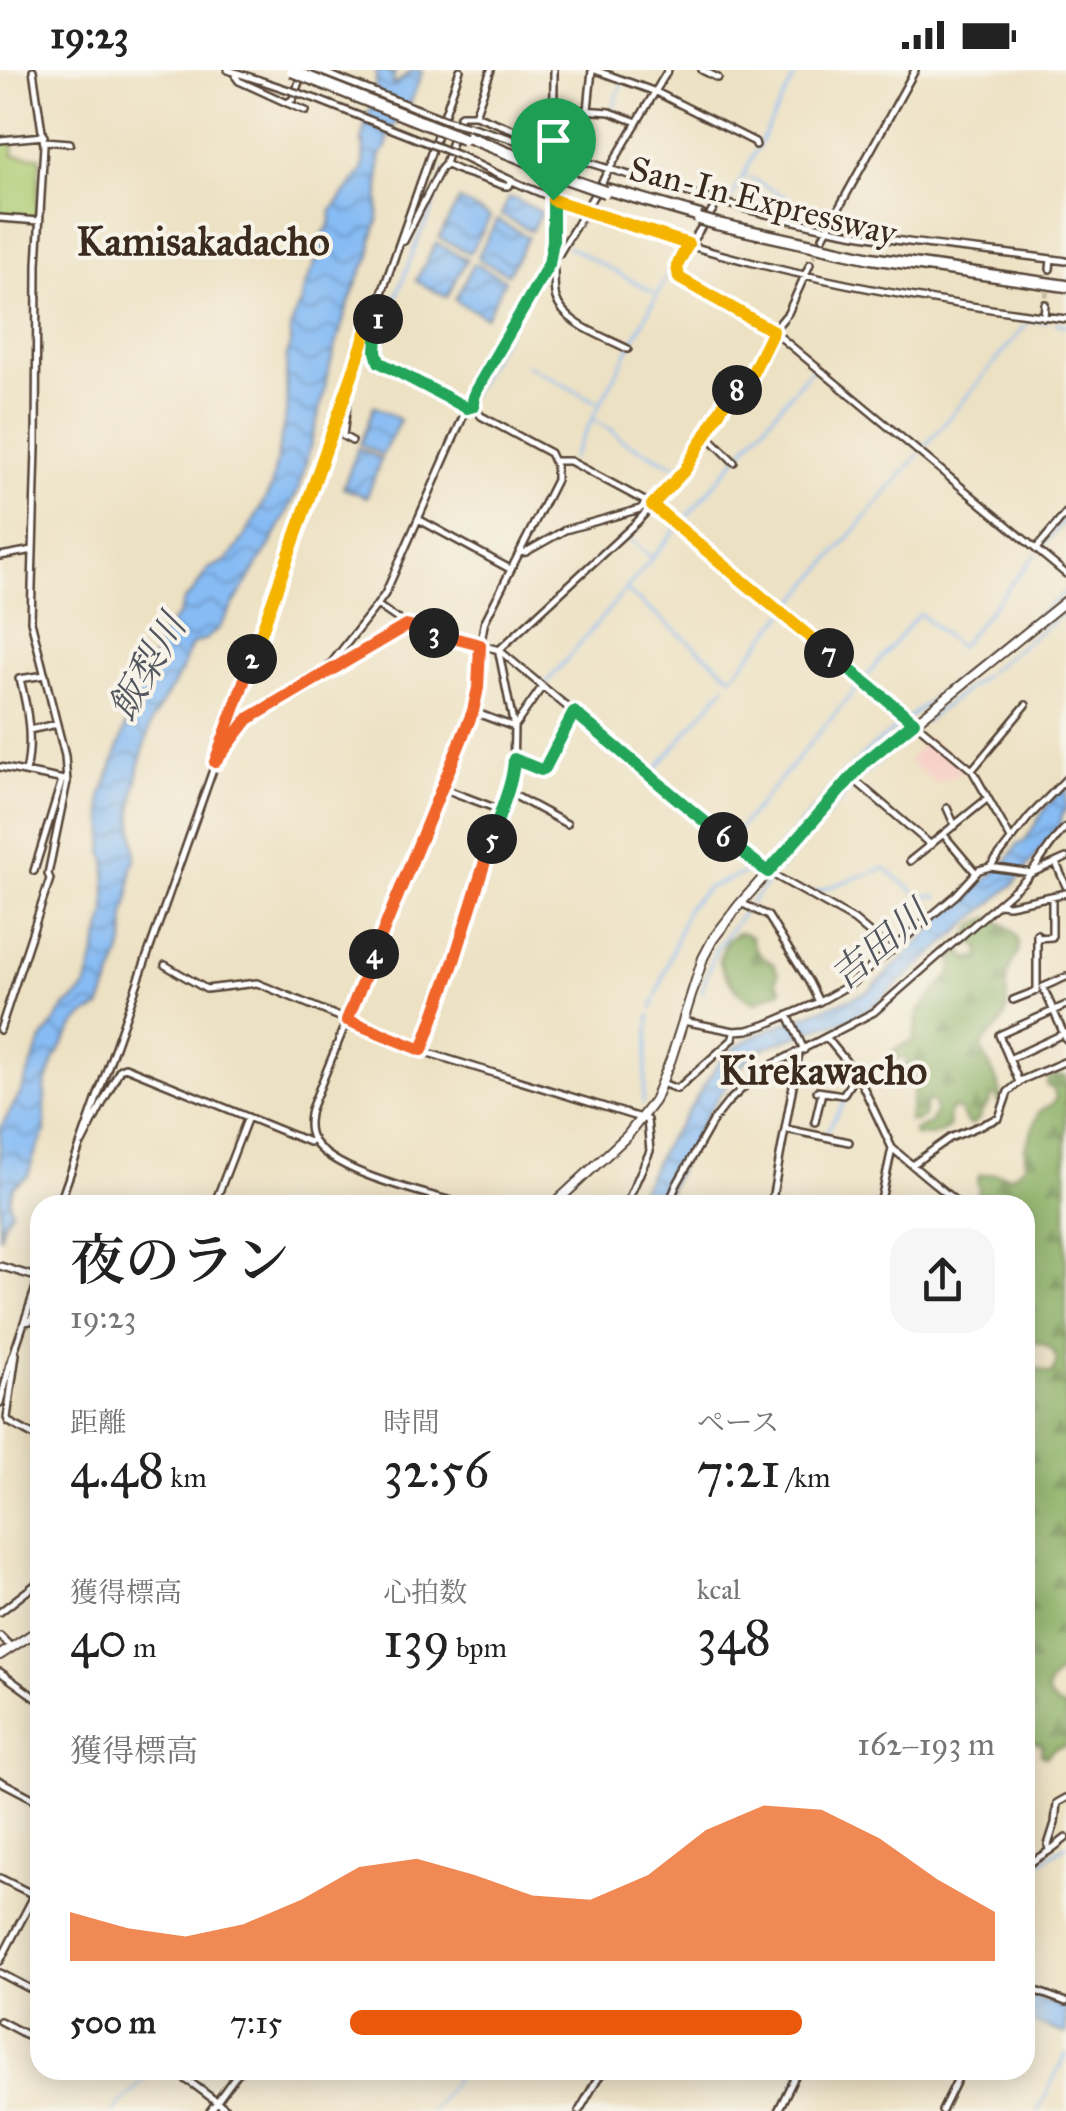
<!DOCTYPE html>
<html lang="ja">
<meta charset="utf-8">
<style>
body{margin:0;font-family:"IM FELL Great Primer","Noto Serif JP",serif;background:#f6f6f6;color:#222;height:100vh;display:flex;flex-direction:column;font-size:38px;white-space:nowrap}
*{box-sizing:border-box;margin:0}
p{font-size:32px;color:#767676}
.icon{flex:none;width:55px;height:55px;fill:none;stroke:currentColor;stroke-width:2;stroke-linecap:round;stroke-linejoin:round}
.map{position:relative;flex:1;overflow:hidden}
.sheet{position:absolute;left:30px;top:1125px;width:1005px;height:885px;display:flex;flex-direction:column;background:#fff;border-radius:30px;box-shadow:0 5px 25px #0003}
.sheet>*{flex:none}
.pin{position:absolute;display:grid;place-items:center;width:85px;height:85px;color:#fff;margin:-102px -42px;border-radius:50% 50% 50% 0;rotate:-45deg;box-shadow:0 0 10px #0007}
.pin .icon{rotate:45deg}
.km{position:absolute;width:50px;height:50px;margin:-25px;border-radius:50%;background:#222;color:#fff;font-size:28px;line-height:50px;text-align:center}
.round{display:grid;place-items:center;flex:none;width:105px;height:105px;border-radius:30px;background:#f6f6f6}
.overview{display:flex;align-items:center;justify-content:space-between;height:170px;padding:0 40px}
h1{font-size:55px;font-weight:600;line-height:75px}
.stats{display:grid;grid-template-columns:repeat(3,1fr);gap:15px;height:170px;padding:10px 40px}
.stats div{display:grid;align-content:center}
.stats b{font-size:50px;font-weight:600}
.stats small{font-size:28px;font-weight:400}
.stats p{font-size:28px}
.chart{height:280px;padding:20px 40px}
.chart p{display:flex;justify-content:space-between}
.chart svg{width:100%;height:180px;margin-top:10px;fill:#ea580c;opacity:.7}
ul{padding:0 40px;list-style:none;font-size:32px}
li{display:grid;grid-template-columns:160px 120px 1fr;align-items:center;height:75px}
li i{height:25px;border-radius:12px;background:#ea580c}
.status{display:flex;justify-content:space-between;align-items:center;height:70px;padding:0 50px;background:#fff;direction:ltr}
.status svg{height:28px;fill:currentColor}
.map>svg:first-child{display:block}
.built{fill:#f7d1c7}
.forest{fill:url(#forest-firs);stroke:#626c41;stroke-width:2.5}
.pitch{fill:#adcb72;stroke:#747a48;stroke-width:2.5}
.water{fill:url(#water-waves);stroke:#607289;stroke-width:2.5}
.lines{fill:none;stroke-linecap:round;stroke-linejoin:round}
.stream{stroke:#86bbf4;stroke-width:2.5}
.minor-tunnel{stroke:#c9bca2;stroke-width:5;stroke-dasharray:5 2.5;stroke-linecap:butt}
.minor-casing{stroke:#564537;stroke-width:10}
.major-casing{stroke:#564537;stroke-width:12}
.highway-casing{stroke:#564537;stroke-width:15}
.minor{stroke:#fff;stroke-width:5}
.major{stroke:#fff;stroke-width:8}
.highway{stroke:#fff;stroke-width:10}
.minor-bridge-casing{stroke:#564537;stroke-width:10;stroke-linecap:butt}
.highway-bridge-casing{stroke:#564537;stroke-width:15;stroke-linecap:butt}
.minor-bridge{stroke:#fff;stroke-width:5}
.highway-bridge{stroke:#fff;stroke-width:10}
.split-1-casing{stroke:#fff;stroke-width:20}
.split-2-casing{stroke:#fff;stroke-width:20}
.split-3-casing{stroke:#fff;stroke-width:20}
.split-4-casing{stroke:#fff;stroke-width:20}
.split-5-casing{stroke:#fff;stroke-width:20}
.split-6-casing{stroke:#fff;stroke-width:20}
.split-7-casing{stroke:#fff;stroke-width:20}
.split-8-casing{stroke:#fff;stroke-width:20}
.split-9-casing{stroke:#fff;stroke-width:20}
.split-1{stroke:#22a559;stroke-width:12}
.split-2{stroke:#f5b400;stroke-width:12}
.split-3{stroke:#f0652b;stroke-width:12}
.split-4{stroke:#f0652b;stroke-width:12}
.split-5{stroke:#f0652b;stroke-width:12}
.split-6{stroke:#22a559;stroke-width:12}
.split-7{stroke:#22a559;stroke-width:12}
.split-8{stroke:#f5b400;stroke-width:12}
.split-9{stroke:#f5b400;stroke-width:12}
.labels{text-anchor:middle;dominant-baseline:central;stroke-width:8;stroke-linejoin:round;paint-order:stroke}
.street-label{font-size:35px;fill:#3b2a1e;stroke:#f7f3e8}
.water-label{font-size:38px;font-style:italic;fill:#52565e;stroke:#f7f3e8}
.quarter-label{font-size:40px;font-weight:bold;fill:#3b2a1e;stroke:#f7f3e8}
</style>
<div class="status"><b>19:23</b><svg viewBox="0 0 49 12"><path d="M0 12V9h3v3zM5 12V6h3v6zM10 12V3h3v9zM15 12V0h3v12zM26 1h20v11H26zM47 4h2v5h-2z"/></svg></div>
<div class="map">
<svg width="1066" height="2041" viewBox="0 0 1066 2041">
<defs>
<pattern id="forest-firs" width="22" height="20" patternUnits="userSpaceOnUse" patternTransform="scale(2.5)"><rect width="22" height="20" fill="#8aaf64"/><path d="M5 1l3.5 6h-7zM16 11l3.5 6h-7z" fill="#728f52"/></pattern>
<pattern id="water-waves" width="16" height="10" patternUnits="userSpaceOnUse" patternTransform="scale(2.5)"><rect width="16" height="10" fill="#86bbf4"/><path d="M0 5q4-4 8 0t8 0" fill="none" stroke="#6f98c5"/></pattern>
</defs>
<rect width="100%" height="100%" fill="#f7f3e8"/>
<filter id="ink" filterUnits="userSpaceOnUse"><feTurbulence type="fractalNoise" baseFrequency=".01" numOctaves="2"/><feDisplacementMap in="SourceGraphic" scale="20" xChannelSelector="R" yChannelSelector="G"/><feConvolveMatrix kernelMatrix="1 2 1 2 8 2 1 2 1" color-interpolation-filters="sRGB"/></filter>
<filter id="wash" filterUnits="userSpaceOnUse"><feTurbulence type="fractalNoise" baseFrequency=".0048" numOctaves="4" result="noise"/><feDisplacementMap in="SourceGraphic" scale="40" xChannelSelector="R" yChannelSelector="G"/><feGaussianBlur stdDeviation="2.25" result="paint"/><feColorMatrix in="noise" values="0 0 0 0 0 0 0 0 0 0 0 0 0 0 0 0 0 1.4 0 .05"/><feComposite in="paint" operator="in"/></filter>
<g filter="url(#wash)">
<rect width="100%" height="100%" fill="#ede1c3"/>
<path class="built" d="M928,667L967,700L937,714L908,691Z"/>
<path class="forest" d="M992,848C1001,853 1013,858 1017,868C1024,882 1009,893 1007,906C1005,922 1011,940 1001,953C994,964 985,966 981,978C987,992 1002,1016 1002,1031L999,1034L997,1026H990L991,1030L981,1043L980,1048L972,1055L968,1054C962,1048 963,1039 952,1038L948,1047L949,1057C939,1066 927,1067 915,1065L914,1061L930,1053L935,1042L934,1034L928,1029L926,1032L924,1047L916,1051H909C909,1043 915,1012 918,1004L915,1000L906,1004L903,1008L894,1007L887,1012L886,1008L906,994L907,990L903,987L898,988L889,1001L884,1000V997L895,979L914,970L918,942L952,902L953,887L957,883H962L968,889L981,886L978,876L969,871C967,858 980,849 992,848Z
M738,863H744L751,867C753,881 763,888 774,894L778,904L776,911L782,919L780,922L771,924L755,933C738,925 725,908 719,890L726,871Z
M1054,1005L1066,1006V1598C1046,1613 1037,1626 1066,1639V1676L1055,1678L1045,1687L1041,1684L1042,1674L1025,1670V1294L1051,1304C1065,1287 1048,1271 1030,1272L1026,1269L1025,1135H972L979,1120L977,1111L980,1105L994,1103L1012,1106L1025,1095V1078L1039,1042L1053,1033L1056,1029L1054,1020L1046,1015L1049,1008Z"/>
<path class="pitch" d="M14,70L13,85L40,87L36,149L0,147V72Z"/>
<path class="water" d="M377,0H389L390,5L395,1L393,12L394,16L412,0H422V2L411,32L389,63L386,78L380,87L378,151L372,168L371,186L361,202L347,238L326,309L325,320L299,418L273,470L219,558L206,569L193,574L188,581L182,600L152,650L140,691L132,741L136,787L132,797L129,830L125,844L124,875L100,938L85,945L74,956L55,988L45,1016V1063L34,1086L28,1106L13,1116L9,1130L11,1141L4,1151L0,1168V1059L20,1024L42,970L65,937L81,924L87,915L106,842V789L103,782L105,761L101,728L134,632L148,604L162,563L179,544L184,530L193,522L208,499L226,491L233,483L247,463L271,418L287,338L286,304L287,285L290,277V260L297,239L301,235L304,218L321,180L323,164L330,155L332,140L363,100L364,73L362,74C362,56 370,42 374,25C377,16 375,9 377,0Z
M509,128L515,129L541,142L531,161L501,145Z
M459,130L490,147L470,183L439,168Z
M497,150L528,167L508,204L477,188Z
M436,173L467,189L447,227L416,211Z
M474,193L505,210L486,247L455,230Z
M374,336L400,350L382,385L360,374Z
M358,378L381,389L367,427L343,418Z
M1066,716V738L1061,747V752L1016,812L873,936L848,950L824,956L766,977L744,993L718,1027L698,1059L692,1076L680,1094L663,1135H633L667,1070L677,1058L719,992L731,980L760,963L869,921L938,854L943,844L971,824L1007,791L1018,774L1024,772L1049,733Z
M1025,1924L1066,1937V1964L1025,1950Z"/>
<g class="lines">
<path class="stream" d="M612,40L622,13
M744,105L803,136
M731,129L798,0
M567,176L653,222
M1032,250L1047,252
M1056,253L1066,255
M381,282L386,254L420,164L430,145L445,100
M527,295L596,332
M985,304L1029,251
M470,326L521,236
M593,350L612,360L622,370L682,399
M922,380L984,306
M572,388L681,179
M626,466L651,487
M840,478L918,385
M1040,479L1066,448
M627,521L730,605
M920,544L959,577L1036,484
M989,601L1066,541
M732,607L838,480
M545,615L815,295
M924,652L985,605
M652,704L726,615
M859,709L915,659
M731,768L917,546
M766,794L848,700L872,677L1066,522
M779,800L854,715
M887,800L920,826H938
M812,823L885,798
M750,833L772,808
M701,922L716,879L747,837
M657,925L687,838L707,818L757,798
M652,939L655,930
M643,1033L650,945
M825,1064L857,1011
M1025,1803L1066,1775
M114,2041L153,2000
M431,2041L462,2000
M782,2041L802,2000
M1038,2041L1066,1984"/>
</g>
</g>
<g filter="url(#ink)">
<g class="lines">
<path class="minor-tunnel" d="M810,194L823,167
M1045,234L1050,199"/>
<defs>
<path id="minor" d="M228,0L259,10
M491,0L475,45L536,68L554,66
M595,0L656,22L755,72L756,75
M702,0L718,8
M237,3L236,7L239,11L287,33L293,29L302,3
M287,33L306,41
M554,38L610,42L637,52
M588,40L592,0
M475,45H461L459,48L445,94L460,101L505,116H509L511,112
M468,56C589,91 707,133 830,159C908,175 988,180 1066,191
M0,70L44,66
M44,71L70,73
M458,85C644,180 860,224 1066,249
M718,132L678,193L677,203L679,208L773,261L1066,504
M0,148L39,151
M823,167L915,0
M404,171L440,100L445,94
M397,180L460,0
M551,188C557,201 552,215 556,228C564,254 605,267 628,279
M552,188L559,184L668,0
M1050,199L1051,189
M375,243L397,180
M1044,247L1045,234
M348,327L343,366L352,371
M707,365L734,392
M556,391H570L652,435L695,470L972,700L1011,769
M418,449L510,499
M1036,479L1066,443
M519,483L526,482L565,460L640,439L647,432
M0,486L33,480
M377,535L385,524L467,338L474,336L473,327L476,319L549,194L553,171L554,0
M499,580L637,452L685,400L729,325L747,315L773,261L788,243L810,194
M322,605L377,535L406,555L499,580L758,796L854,850L891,881
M19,609L45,605
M20,609C28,640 33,670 26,702
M474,642L514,657L499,583
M29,660L57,654
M220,685L248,649L405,556
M514,689L544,699L574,642
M0,697L64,710
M972,700L1026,635
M851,707L931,775
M442,718L500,740
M508,722L567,754
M947,738L955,756
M944,765L976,803
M910,791L988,728
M1056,793L1066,816
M990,797L1029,747L1066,709
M34,801L62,710
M741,833L768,846L809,912L819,932
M999,834L1009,835L1066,823
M1037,864V920
M1037,868L1052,867V827
M165,895L206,919L257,913L422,981L647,1050L650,1081L628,1130V1135
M1066,907L1043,917L1066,969
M1013,930L1036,921
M788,945L804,980
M683,951L734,961L748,960L765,955L819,932L851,914L956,825L979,800L990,797L1032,803L1066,788
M0,960L50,809L48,804L67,712L65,686L31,551L36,378L37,194L44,75L33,0
M827,968L858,1006L892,1078L912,1095L950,1068L999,1048L1008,1022L1022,1010L1066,991
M422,981L454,891L500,740L513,708L514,657L542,617
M1009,989L1065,963
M1019,1012L999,965L1066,935
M662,1013L677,1019L733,969L734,961
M817,1021L843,1025L856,1004
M815,1052L822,1022
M786,1059L849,1072
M82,1073L120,999L125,997L309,1072L313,1069
M912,1095L959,1134
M59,1135L370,256L372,245L376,243L378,247L376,282L379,291L467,338
M187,1135L194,1131L206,1135
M214,1135L248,1047
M465,1135C427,1123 334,1104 313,1070C307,1060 309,1049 311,1039L473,641C482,612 477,581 485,551L556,410V396L550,383L481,346L474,336
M668,1135L677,1114L713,1051L728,1032L746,1015L774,994L874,942L1023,812C1040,795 1048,774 1066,757
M771,1135L799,983
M880,1135L892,1078
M0,1196L39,1208
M25,1252L30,1251L40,1233
M16,1284L7,1348L9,1352L40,1369
M0,1333L10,1294L39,1208L40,1198
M0,1542L40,1511
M0,1566L11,1577
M0,1602L40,1631
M0,1711L40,1732
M1049,1781L1048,1775L1055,1753L1057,1733L1066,1728
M1025,1796L1049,1781L1066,1768
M0,1808L40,1828
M0,1891L34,1826
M0,1903L40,1924
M1025,1917L1066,1932
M0,1951L40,1972
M170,2000L193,2014L229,2041
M210,2041L240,2000
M579,2041L598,2008L606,2000
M778,2041L798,2000
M942,2041L962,2000"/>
<path id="major" d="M553,1135L627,1066L654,1031L671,989L703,888L713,869L739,835L865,693L1066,531
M0,1585L40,1559"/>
<path id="highway" d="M465,66L543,97
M606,119L700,146
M717,154L871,188L1066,216"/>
</defs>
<use href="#minor" class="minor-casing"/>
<use href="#major" class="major-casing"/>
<use href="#highway" class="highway-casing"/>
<use href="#minor" class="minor"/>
<use href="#major" class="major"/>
<use href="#highway" class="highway"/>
<defs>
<path id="minor-bridge" d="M317,0L446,50L468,56
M259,10L316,29L458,85"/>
<path id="highway-bridge" d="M292,1L464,69
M542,100L605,122
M699,149L717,154"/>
</defs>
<use href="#minor-bridge" class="minor-bridge-casing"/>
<use href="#highway-bridge" class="highway-bridge-casing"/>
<use href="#minor-bridge" class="minor-bridge"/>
<use href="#highway-bridge" class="highway-bridge"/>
</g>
</g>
<g class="lines" filter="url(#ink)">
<defs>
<path id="split-1" d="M378,249L376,282L379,292L467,338L474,336L473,327L476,320L549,194L553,171V130"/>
<path id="split-2" d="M252,589L352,306L372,244H377L378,249"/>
<path id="split-3" d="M252,589L215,692L248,649L406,556L434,563"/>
<path id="split-4" d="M374,884L473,641L478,618L480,575L434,563"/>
<path id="split-5" d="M374,884L347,950L422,980L454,891L492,769"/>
<path id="split-6" d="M492,769C499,742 513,716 514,689L541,700L545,698L574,642L723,767"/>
<path id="split-7" d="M723,767L768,802L865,692L914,652L829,583"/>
<path id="split-8" d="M737,320L729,325L685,400L652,435L829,583"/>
<path id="split-9" d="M553,130L688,174L677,196L679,208L773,261L747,314L737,320"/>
</defs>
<use href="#split-1" class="split-1-casing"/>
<use href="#split-2" class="split-2-casing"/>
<use href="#split-3" class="split-3-casing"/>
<use href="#split-4" class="split-4-casing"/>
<use href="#split-5" class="split-5-casing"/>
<use href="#split-6" class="split-6-casing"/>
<use href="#split-7" class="split-7-casing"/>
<use href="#split-8" class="split-8-casing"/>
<use href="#split-9" class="split-9-casing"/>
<use href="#split-1" class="split-1"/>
<use href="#split-2" class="split-2"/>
<use href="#split-3" class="split-3"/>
<use href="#split-4" class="split-4"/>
<use href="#split-5" class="split-5"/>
<use href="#split-6" class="split-6"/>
<use href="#split-7" class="split-7"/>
<use href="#split-8" class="split-8"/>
<use href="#split-9" class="split-9"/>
</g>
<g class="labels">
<g class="street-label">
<text transform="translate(763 131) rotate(14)">San-In Expressway</text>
</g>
<g class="water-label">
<text transform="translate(147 597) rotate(-60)">飯梨川</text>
<text transform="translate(879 875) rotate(-40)">吉田川</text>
</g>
<g class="quarter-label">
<text x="203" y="171">Kamisakadacho</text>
<text x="823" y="1000">Kirekawacho</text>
</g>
</g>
</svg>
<div class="pin" style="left:553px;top:130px;background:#1e9e55"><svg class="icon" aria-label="arrive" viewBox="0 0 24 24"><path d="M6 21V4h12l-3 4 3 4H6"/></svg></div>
<b class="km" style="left:378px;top:249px">1</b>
<b class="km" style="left:252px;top:589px">2</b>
<b class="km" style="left:434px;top:563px">3</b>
<b class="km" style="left:374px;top:884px">4</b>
<b class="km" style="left:492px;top:769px">5</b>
<b class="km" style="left:723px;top:767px">6</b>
<b class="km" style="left:829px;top:583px">7</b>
<b class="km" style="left:737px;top:320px">8</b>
<section class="sheet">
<div class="overview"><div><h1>夜のラン</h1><p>19:23</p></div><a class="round"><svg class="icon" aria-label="share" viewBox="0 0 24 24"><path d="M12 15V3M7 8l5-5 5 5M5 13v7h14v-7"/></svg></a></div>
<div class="stats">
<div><p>距離</p><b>4.48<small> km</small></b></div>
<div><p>時間</p><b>32:56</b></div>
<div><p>ペース</p><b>7:21<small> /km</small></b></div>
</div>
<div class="stats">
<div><p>獲得標高</p><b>40<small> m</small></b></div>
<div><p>心拍数</p><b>139<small> bpm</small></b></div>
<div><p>kcal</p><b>348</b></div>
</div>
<div class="chart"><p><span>獲得標高</span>162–193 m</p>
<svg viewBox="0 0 160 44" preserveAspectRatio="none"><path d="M0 44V32L10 36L20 38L30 35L40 29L50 21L60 19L70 23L80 28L90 29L100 23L110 12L120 6L130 7L140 14L150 24L160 32V44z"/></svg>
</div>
<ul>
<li><b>500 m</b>7:15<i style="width:70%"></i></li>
</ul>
</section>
</div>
